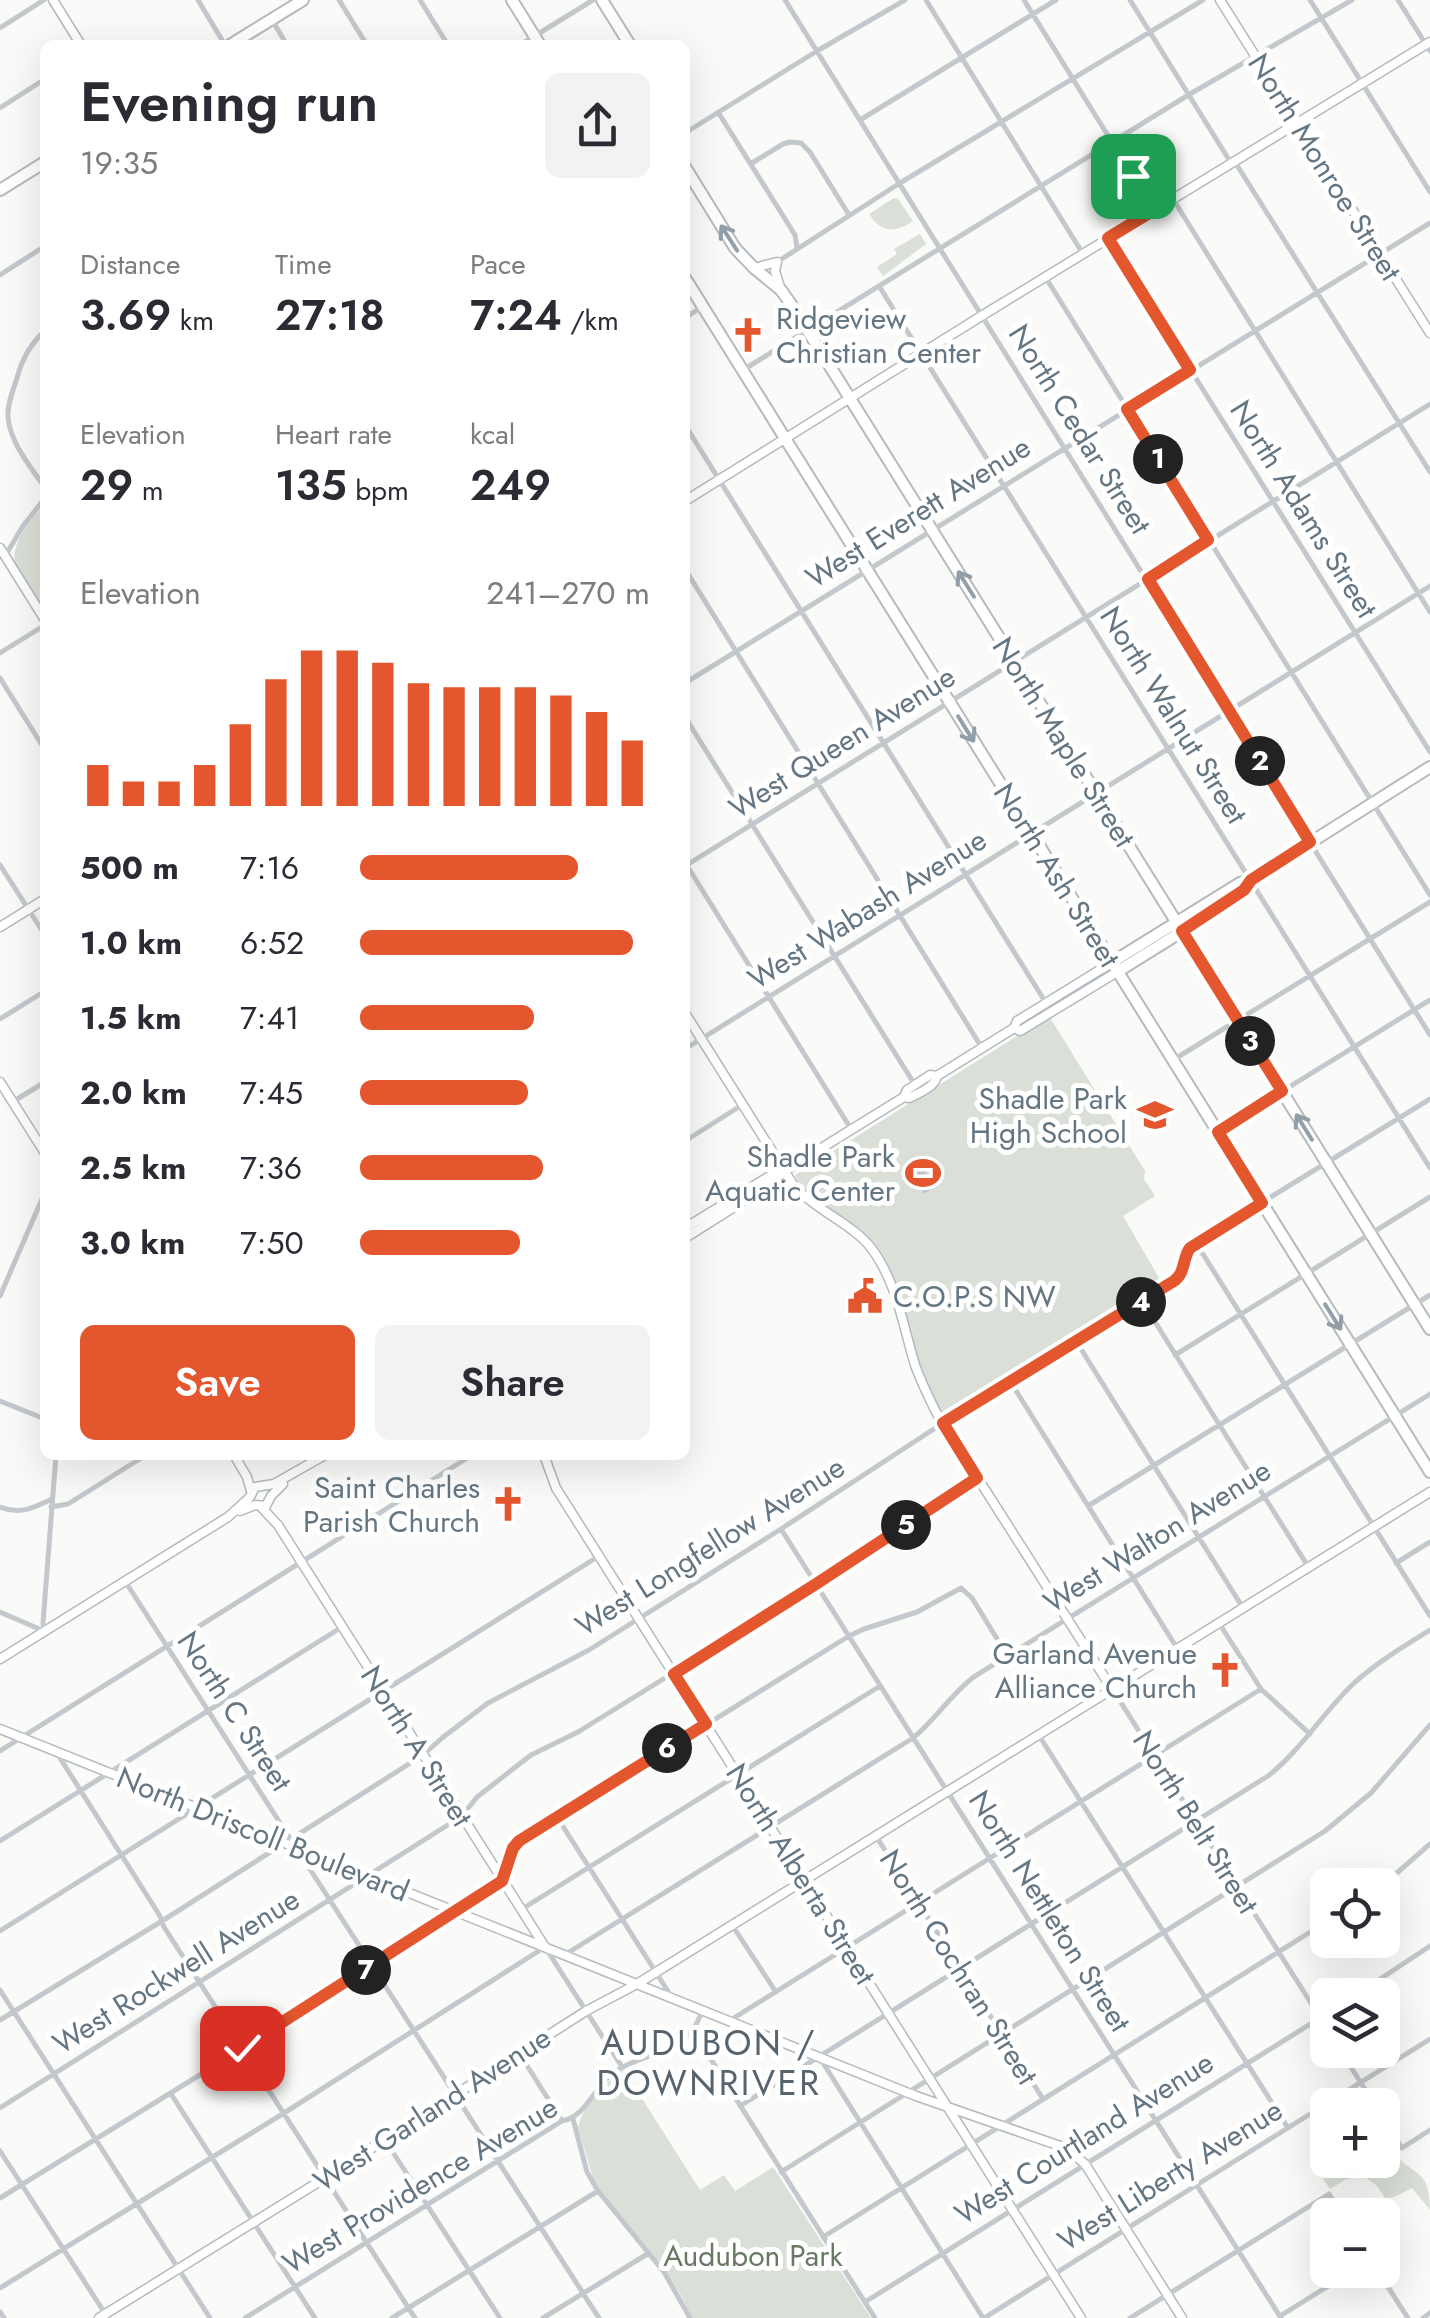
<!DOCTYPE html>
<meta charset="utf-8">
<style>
body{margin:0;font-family:Jost,sans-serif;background:#f2f2f3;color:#2b2b33;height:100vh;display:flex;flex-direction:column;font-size:38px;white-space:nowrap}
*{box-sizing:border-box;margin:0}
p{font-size:32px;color:#7c7c81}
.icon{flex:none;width:55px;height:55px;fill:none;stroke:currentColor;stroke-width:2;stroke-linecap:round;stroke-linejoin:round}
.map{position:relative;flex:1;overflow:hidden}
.sheet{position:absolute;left:40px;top:40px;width:650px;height:1420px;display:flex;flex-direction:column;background:#fff;border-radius:15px;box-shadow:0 10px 40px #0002}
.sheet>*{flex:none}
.tools{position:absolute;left:1310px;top:1868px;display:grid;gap:20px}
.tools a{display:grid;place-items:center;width:90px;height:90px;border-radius:15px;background:#fff;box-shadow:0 10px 40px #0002;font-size:50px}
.pin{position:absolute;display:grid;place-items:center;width:85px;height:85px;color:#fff;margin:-42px;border-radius:20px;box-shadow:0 5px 15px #0006}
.km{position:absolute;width:50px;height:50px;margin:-25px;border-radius:50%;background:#222;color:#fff;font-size:28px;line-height:50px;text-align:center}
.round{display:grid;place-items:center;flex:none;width:105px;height:105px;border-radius:15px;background:#f2f2f3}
.head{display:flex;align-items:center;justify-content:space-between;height:170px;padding:0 40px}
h1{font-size:55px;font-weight:600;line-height:75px}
.figures{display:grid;grid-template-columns:repeat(3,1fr);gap:15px;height:170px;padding:10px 40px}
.figures div{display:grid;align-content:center}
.figures b{font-size:42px;font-weight:600}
.figures small{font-size:28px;font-weight:400}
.figures p{font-size:28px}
.chart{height:280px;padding:20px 40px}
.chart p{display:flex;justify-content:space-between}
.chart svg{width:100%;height:180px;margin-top:10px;stroke:#e4572e;stroke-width:6}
.cta{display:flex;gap:20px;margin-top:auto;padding:20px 40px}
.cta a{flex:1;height:115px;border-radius:15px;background:#e4572e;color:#fff;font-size:40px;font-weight:600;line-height:115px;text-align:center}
.cta a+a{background:#f2f2f3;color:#2b2b33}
ul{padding:0 40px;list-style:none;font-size:32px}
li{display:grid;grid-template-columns:160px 120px 1fr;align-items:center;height:75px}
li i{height:25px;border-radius:12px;background:#e4572e}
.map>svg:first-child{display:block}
.green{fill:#dadfd7}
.water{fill:#bbc7cb}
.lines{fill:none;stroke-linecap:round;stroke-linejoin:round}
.secondary-casing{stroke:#b3babf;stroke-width:11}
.primary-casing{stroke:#b5babe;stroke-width:14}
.street{stroke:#c3c8cc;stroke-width:5}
.secondary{stroke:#fff;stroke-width:8}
.primary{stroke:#fff;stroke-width:10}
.oneway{stroke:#939fa8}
.route-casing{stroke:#fff;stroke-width:20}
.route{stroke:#e4572e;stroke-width:12}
.labels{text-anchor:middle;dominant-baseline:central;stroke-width:10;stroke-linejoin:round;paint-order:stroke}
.street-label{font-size:30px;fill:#657683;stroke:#fff}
.poi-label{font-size:30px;fill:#657683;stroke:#fff;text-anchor:end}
.park-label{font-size:30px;fill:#687a64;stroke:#fff}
.quarter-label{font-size:35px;letter-spacing:2.5px;fill:#57646e;stroke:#fff}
</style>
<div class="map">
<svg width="1430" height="2318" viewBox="0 0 1430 2318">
<rect width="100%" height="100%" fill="#fafaf8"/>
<path class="green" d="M894,198L898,199L913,221C894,234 881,232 869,214Z
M920,234L926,244L883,276L877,267L897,254L894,249Z
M45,504V612L15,565C11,542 30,520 45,504Z
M1049,1016L1145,1171L1144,1179L1155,1196L1123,1216L1162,1283L950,1414H943C909,1366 910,1300 879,1250C859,1219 804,1208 795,1175Z
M624,2070L700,2190L724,2175L735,2191L773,2167L871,2318H692L682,2297L661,2264L612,2208L594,2181L578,2128C584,2103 603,2084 624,2070Z
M1391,2150C1413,2178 1430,2166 1430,2210L1412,2188L1394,2197L1385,2198L1376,2185L1362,2175L1345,2180L1330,2189L1310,2159L1318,2154L1329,2171L1336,2175C1344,2172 1349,2171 1356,2169C1366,2167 1372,2160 1382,2160L1383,2155Z"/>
<path class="water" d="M926,1164L928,1170L921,1180L922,1182L934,1176L939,1184L924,1194L919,1186L914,1188L911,1183L918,1177L912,1174L910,1168L915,1164Z"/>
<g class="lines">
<defs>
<path id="secondary" d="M53,0L81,45
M1220,0L1430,333
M754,268L777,262L775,271L780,287
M685,501L983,315L1430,42
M0,548L45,620
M0,927L45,899
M685,1013L794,1186C818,1212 853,1224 872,1249C897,1283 903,1326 915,1365C921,1382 929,1398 937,1414L1112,1689
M1014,1028L1020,1031L1117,972
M0,1082L45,1153
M904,1097L909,1098C919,1093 935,1087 937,1076L1014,1028L1017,1021L1111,963
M685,1228L773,1174L778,1175L904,1097L907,1090L930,1075L937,1076
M685,1238L777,1180L778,1175
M234,1455L247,1477L251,1491
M544,1455L556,1488L1081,2318
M261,1507L278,1525L545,1947
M240,1511L255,1505L266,1506L271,1496L283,1484
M0,1659L228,1517L250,1497L255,1487L274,1484L325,1455
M0,1729L916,2096L1066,2148L1085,2164L1182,2318
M99,2318L325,2178L586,2011L637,1984L1430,1492"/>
<path id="primary" d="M512,0L540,45
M602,0L630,45
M230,45L303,0
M685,167L735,248L754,268L781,290L793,307L1430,1329
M0,190L45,162
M685,278L1430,1472
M1111,963L1240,883L1251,880L1430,767
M1117,972L1218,909L1244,890L1250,881"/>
</defs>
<use href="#secondary" class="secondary-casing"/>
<use href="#primary" class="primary-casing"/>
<path class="street" d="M198,0L225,45
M339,0L367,45
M420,0L448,45
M785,0L1430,1035
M926,0L1083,254
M1024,0L1154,210
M1130,0L1231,163
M1310,0L1430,192
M1398,0L1430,51
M272,20L287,45
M0,28L44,0
M520,45L593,0
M0,108L45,79
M718,112L795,235L797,248
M860,120L1056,0
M685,133L817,51L905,0
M1235,162L1430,472
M752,163L783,144L790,142L801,143L810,152L849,215
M1173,199L1430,612
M1108,238L1430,752
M777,262L900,183L1203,0
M0,275L45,246
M1046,278L1430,895
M879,286L1430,1168
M685,318L703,306
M45,331C30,344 22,359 17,378C13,391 7,404 8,417C10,443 31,467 45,488
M743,370L1190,94L1352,0
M685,425L1046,1003
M5,556L23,526L45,498
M685,569L982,1048
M0,653L45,625
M0,678L45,750
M685,683L1430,223
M685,717L915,1085
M686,864L851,1129
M0,865L45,935
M685,866L1430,404
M0,1019L45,991
M685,1049L1430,586
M1173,1060L1430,902
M14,1101L45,1082
M1218,1131L1430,1000
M685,1141L742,1105
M1196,1243L1430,1616
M0,1296L45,1192
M1142,1301L1309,1568
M1076,1341L1243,1608
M1175,1355L1430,1197
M1010,1381L1177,1648
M0,1401L45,1419
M1088,1506L1430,1295
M0,1507C20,1515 33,1508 52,1499
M51,1507L68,1504L146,1455
M781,1529L1281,2318
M1396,1563L1430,1542
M125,1581L291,1840
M0,1612L44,1631L43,1623L56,1455
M1219,1623L1261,1689L1310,1734
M1113,1690L1328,2030
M1038,1734L1288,2128
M0,1751L472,1455
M61,1754L60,1758L160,1916L164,1927L415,2318
M557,1817L671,1996
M876,1836L1043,2099
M0,1841L342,1627
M297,1849L599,2318
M1382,1886L1430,1844
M522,1909L880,1686
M732,1925L776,1992
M0,1931L599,1556
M566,1954L913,1738C936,1719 951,1694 975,1676L1430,1394
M0,1990L210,2318
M1356,1995L1430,1946
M0,2020L162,1921L423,1755L442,1738L488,1703L589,1650L781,1529L943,1423L1175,1281C1187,1270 1182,1254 1196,1243L1430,1099
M729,2021L1261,1689
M693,2031L875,2318
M1340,2050L1375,2105
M519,2053L562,2121
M820,2058L983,2318
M171,2094L315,2318
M740,2106L1268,1776C1301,1750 1322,1714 1353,1684C1376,1663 1403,1647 1430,1630
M0,2108L462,1816L477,1797L531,1755L578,1732L673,1673L816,1584L977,1478
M1382,2117L1402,2148L1430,2130
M573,2119L587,2172L598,2191L664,2272L690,2318
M385,2140L500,2318
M0,2151L108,2318
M781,2172L1325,1831L1371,1793L1430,1725
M0,2198L242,2049L502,1881L513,1848L519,1841L849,1636L864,1629L917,1612L961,1588L972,1598L1007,1655
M823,2237L1328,1921
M1377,2270L1408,2318
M0,2288L284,2113L545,1947L622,2067
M865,2302L1328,2013
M0,2312L4,2318
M1280,2316L1354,2270
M245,2318L562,2121C586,2117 594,2087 613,2073C636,2056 671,2054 691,2032C696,2027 699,2017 703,2011
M392,2318L598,2191
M543,2318L649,2253
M984,2318L1430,2039
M1130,2318L1329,2194L1342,2215
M1423,2318L1430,2313"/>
<use href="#secondary" class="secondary"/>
<use href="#primary" class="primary"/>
</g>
<defs><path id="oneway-shaft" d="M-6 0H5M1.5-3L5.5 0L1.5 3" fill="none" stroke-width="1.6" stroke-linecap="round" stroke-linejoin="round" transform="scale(2.5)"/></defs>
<g class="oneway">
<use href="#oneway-shaft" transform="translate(729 238) rotate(-123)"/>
<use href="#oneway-shaft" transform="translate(966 584) rotate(-122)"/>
<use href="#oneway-shaft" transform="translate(966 729) rotate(58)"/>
<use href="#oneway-shaft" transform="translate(1304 1127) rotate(-122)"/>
<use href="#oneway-shaft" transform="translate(1333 1317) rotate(58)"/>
</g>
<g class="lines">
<defs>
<path id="route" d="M242,2048L502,1881L513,1848L519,1841L706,1724L674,1674L816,1584L977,1478L943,1423L1174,1281C1186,1272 1182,1259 1190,1248L1262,1203L1218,1132L1282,1091L1182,931L1244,890L1251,880L1310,842L1148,579L1208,540L1127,409L1190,370L1108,238L1154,210L1133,176"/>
</defs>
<use href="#route" class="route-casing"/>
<use href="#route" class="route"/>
</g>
<defs>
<symbol id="church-bare" viewBox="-9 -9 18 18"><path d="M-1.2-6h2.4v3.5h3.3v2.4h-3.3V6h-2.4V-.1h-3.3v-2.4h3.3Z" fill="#e4572e" stroke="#fff" stroke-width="2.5" paint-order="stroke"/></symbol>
<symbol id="school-bare" viewBox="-9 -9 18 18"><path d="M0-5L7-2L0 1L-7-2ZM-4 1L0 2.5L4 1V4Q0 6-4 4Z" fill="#e4572e" stroke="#fff" stroke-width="2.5" paint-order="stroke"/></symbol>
<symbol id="stadium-bare" viewBox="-9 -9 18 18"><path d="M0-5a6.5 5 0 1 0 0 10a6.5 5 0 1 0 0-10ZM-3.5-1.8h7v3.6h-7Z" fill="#e4572e" stroke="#fff" stroke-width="2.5" paint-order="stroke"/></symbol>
<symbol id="civic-bare" viewBox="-9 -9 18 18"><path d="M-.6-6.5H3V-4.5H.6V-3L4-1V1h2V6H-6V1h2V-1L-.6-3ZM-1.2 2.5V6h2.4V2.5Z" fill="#e4572e" stroke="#fff" stroke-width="2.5" paint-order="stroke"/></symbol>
</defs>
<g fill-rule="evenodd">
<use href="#church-bare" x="723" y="310" width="50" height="50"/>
<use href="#school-bare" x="1130" y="1090" width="50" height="50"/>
<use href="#stadium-bare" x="898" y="1148" width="50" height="50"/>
<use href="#civic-bare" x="840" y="1271" width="50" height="50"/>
<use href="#church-bare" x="483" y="1479" width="50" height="50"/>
<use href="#church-bare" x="1200" y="1645" width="50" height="50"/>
</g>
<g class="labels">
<g class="street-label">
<text transform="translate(1325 167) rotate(58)">North Monroe Street</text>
<text transform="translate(1080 429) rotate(58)">North Cedar Street</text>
<text transform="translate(1304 509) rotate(58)">North Adams Street</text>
<text transform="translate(918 512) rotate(-32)">West Everett Avenue</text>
<text transform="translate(1174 715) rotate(58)">North Walnut Street</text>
<text transform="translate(842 742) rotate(-32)">West Queen Avenue</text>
<text transform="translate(1064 742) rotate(58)">North Maple Street</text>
<text transform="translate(1057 875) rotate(58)">North Ash Street</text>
<text transform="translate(867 909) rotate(-32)">West Wabash Avenue</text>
<text transform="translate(1157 1536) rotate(-32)">West Walton Avenue</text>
<text transform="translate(710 1546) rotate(-32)">West Longfellow Avenue</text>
<text transform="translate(235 1711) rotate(57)">North C Street</text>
<text transform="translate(417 1746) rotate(58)">North A Street</text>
<text transform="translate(1196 1822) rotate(58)">North Belt Street</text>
<text transform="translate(263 1834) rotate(22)">North Driscoll Boulevard</text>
<text transform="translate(801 1874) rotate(58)">North Alberta Street</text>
<text transform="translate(1050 1911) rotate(58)">North Nettleton Street</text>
<text transform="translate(959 1967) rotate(58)">North Cochran Street</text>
<text transform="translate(176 1971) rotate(-32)">West Rockwell Avenue</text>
<text transform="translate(432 2109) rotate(-33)">West Garland Avenue</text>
<text transform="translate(1084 2138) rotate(-32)">West Courtland Avenue</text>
<text transform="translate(1170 2175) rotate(-32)">West Liberty Avenue</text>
<text transform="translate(420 2185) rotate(-31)">West Providence Avenue</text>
</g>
<g class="poi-label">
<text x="776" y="318" text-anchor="start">Ridgeview<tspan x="776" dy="34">Christian Center</tspan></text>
<text x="1127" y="1098">Shadle Park<tspan x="1127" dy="34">High School</tspan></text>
<text x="895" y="1156">Shadle Park<tspan x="895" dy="34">Aquatic Center</tspan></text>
<text x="893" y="1296" text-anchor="start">C.O.P.S NW</text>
<text x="480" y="1487">Saint Charles<tspan x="480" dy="34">Parish Church</tspan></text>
<text x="1197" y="1653">Garland Avenue<tspan x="1197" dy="34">Alliance Church</tspan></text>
</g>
<g class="park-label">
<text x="753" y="2255">Audubon Park</text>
</g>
<g class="quarter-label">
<text x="709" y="2043">AUDUBON /<tspan x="709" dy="40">DOWNRIVER</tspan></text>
</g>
</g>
</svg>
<div class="tools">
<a><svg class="icon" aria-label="locate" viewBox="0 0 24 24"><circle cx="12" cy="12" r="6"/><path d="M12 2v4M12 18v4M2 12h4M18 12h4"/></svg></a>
<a><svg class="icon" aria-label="layers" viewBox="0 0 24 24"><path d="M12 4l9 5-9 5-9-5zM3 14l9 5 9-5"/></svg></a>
<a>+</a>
<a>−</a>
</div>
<div class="pin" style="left:1133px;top:176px;background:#1e9e55"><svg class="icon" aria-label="arrive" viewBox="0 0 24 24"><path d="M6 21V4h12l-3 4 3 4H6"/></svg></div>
<div class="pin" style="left:242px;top:2048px;background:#d93025"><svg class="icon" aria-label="check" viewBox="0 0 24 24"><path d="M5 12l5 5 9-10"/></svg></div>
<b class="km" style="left:1158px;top:459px">1</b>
<b class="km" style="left:1260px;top:761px">2</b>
<b class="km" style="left:1250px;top:1041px">3</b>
<b class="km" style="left:1141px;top:1302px">4</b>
<b class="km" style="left:906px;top:1525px">5</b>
<b class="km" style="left:667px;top:1748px">6</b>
<b class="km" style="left:366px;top:1970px">7</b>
<section class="sheet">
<div class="head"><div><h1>Evening run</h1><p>19:35</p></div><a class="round"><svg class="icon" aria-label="share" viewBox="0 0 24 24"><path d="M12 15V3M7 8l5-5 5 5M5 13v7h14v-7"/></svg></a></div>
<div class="figures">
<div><p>Distance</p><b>3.69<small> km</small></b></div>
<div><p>Time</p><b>27:18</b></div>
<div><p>Pace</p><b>7:24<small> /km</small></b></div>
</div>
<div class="figures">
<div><p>Elevation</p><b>29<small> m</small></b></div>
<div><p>Heart rate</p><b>135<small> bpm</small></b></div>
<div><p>kcal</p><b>249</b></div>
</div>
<div class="chart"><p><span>Elevation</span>241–270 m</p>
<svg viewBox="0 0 160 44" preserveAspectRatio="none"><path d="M5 44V34M15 44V38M25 44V38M35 44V34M45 44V24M55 44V13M65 44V6M75 44V6M85 44V9M95 44V14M105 44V15M115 44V15M125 44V15M135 44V17M145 44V21M155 44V28"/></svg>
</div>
<ul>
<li><b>500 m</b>7:16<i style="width:75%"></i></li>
<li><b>1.0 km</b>6:52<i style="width:94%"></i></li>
<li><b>1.5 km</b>7:41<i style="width:60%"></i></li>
<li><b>2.0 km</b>7:45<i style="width:58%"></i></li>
<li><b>2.5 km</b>7:36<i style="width:63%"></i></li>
<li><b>3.0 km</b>7:50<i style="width:55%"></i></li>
</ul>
<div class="cta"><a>Save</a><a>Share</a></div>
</section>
</div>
